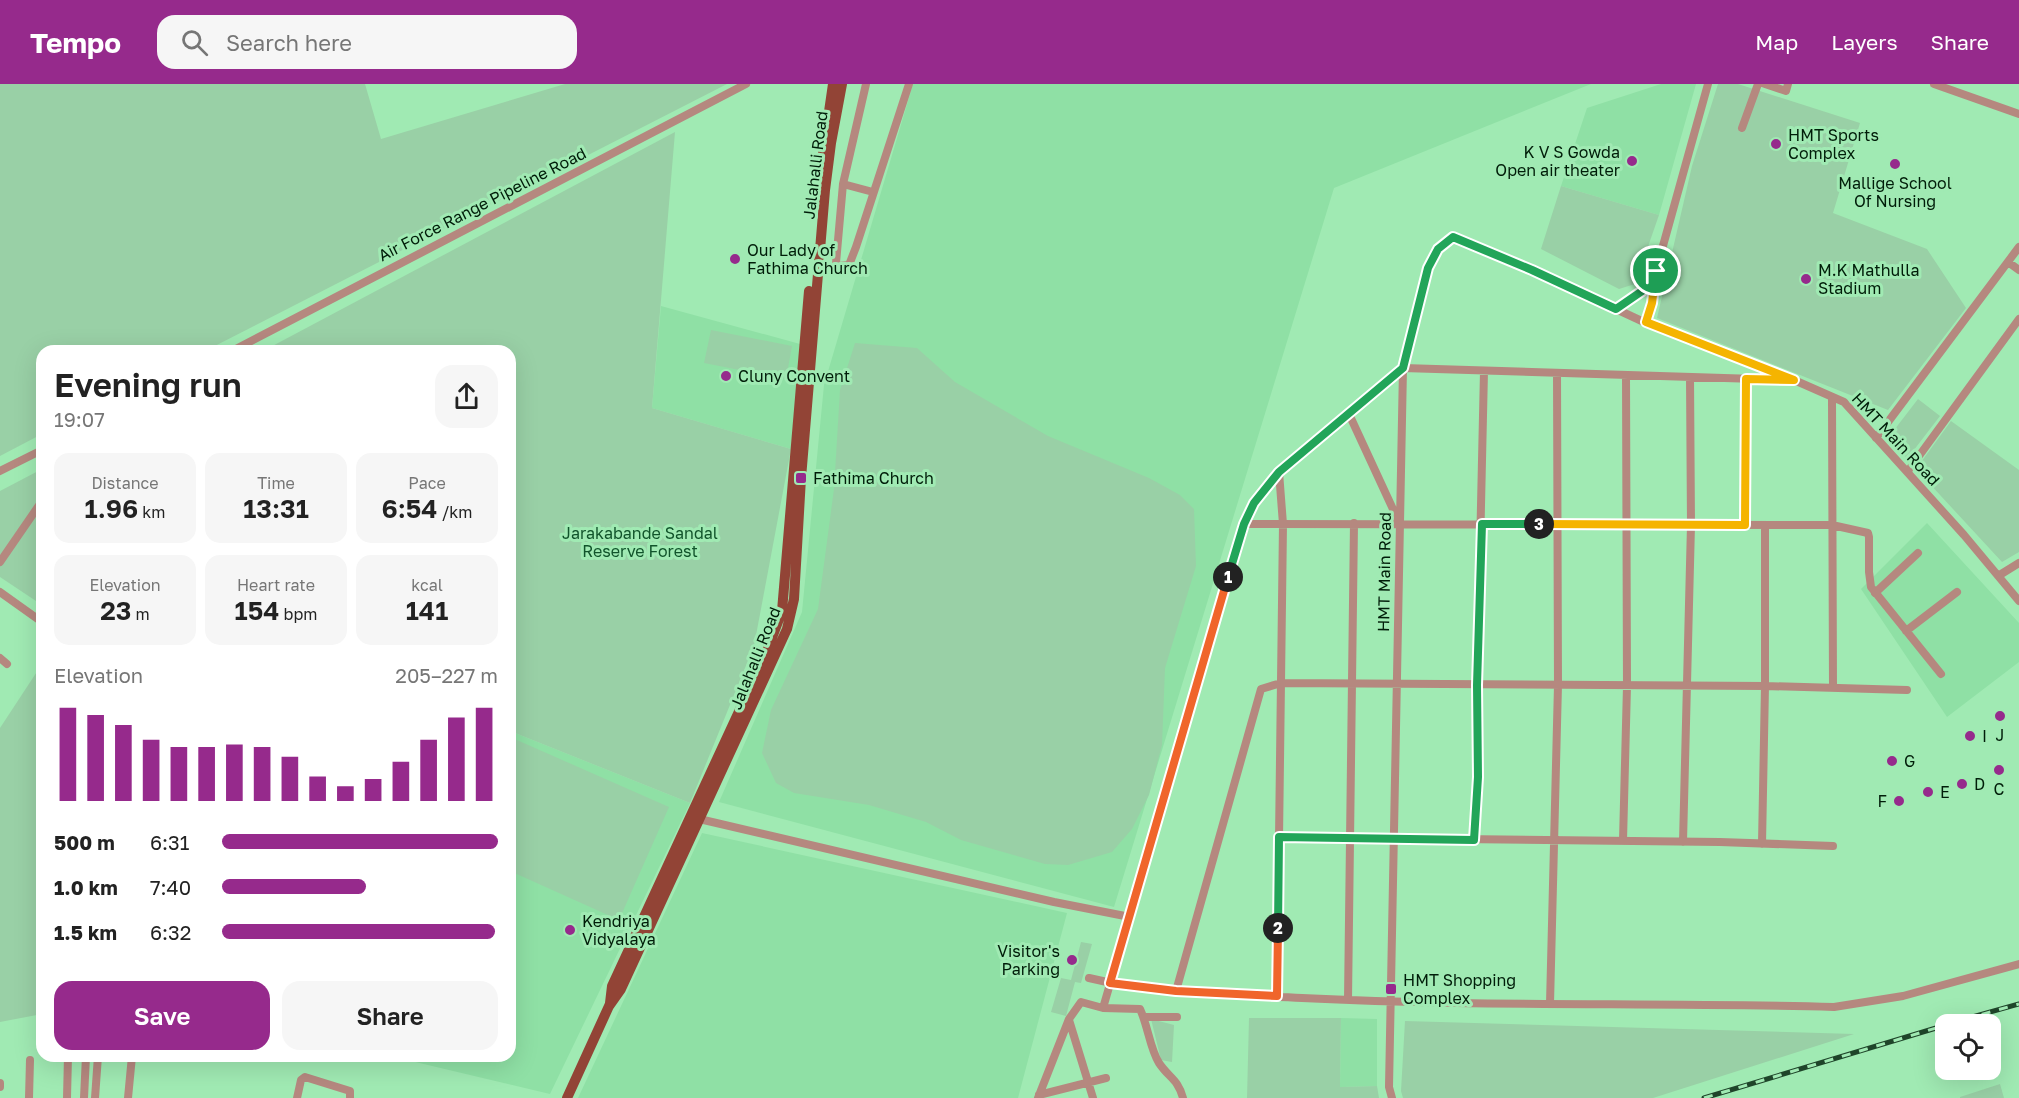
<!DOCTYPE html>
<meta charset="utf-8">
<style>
body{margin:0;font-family:"Golos Text",sans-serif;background:#f6f6f6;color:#222;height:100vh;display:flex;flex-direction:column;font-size:22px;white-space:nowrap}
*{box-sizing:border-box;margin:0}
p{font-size:20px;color:#767676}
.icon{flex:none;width:33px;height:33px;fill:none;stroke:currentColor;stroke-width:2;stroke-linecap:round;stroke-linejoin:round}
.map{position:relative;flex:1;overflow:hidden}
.drawer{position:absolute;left:36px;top:261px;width:480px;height:717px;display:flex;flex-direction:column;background:#fff;border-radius:18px;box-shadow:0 6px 24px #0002}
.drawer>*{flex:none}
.controls{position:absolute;left:1935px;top:930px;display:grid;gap:12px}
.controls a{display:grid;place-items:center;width:66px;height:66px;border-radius:12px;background:#fff;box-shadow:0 6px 24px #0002;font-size:30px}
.pin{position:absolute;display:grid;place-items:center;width:51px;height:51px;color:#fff;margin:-26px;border:3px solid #fff;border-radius:50%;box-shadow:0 2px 6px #0007}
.km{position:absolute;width:30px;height:30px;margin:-15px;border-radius:50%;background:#222;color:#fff;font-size:16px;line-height:30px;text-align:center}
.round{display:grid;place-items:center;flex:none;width:63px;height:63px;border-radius:18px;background:#f6f6f6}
.head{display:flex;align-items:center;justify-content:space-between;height:102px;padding:0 18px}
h1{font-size:33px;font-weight:600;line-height:45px}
.stats{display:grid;grid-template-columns:repeat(3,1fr);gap:9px;height:102px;padding:6px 18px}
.stats div{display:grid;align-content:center;border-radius:15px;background:#f6f6f6;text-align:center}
.stats b{font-size:26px;font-weight:600}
.stats small{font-size:16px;font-weight:400}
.stats p{font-size:16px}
.chart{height:168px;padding:12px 18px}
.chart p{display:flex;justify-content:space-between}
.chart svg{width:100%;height:108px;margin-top:6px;stroke:#962a8c;stroke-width:6}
.button{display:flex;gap:12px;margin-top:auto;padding:12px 18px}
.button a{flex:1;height:69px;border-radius:18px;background:#962a8c;color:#fff;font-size:24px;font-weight:600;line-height:69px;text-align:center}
.button a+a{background:#f6f6f6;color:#222}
ul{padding:0 18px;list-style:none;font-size:20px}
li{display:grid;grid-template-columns:96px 72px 1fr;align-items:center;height:45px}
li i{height:15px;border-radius:8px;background:#962a8c}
header{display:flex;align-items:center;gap:36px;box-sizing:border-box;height:84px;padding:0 30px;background:#962a8c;color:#fff}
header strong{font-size:28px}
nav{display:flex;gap:33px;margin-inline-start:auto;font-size:21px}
.search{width:420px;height:54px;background:#f6f6f6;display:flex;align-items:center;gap:15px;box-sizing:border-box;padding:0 21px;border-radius:18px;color:#767676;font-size:22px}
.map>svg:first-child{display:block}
.built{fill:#8fe0a5}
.green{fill:#99d0a6}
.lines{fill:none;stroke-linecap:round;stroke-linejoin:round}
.minor{stroke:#b5887f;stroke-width:8}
.major{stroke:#924436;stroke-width:10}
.rail-casing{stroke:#1f452a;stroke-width:5}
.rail{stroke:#a0eab3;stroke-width:3;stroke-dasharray:9;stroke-linecap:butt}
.split-1-casing{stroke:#fff;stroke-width:12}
.split-2-casing{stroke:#fff;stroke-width:12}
.split-3-casing{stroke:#fff;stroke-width:12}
.split-4-casing{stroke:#fff;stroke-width:12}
.split-1{stroke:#22a559;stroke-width:8}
.split-2{stroke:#f0652b;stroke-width:8}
.split-3{stroke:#22a559;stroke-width:8}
.split-4{stroke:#f5b400;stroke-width:8}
.poi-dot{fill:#962a8c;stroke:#a0eab3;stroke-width:2}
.labels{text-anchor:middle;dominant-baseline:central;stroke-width:6;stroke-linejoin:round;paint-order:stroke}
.poi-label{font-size:16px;fill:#001d09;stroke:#a0eab3;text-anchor:start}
.street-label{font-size:16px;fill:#001d09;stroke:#a0eab3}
.park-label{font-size:16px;fill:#11542b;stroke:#a0eab3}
</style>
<header>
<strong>Tempo</strong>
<div class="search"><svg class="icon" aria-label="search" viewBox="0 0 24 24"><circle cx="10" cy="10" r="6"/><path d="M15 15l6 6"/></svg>Search here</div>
<nav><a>Map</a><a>Layers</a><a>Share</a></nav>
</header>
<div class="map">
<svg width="2019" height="1014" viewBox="0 0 2019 1014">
<rect width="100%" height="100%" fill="#a0eab3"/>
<path class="built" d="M913,0H1591L1334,104L1114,823L719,718L802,528L824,301Z
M1661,0H1696L1659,131L1561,102L1587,24Z
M661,222L800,260L791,365L652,324Z
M1927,439L2019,539V578L1947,633L1861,505Z
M510,647L690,719L550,1010L390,972H510Z
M702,749L1067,829L1018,1014H578Z
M1341,934L1377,935V1002L1340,1003Z"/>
<path class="green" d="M0,0H365L381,55L565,0H727L205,267H42V350L0,372Z
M1718,0H1738L1860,39L1833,129L1927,165L1966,224L1888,326L1657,234L1692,82Z
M675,48L652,324L791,365L754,562L690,719L510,647V267H263Z
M1561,102L1659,131L1635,200L1619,205L1541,165Z
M711,246L792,262L786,295L704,279Z
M855,259L917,264L955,298L1048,352L1149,394L1180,411L1194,425L1196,482L1165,584L1162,661L1149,711L1132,745L1112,768L1068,781L1045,780L961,756L926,738L869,721L794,709L776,699L762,669L771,626L818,525L834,405L840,306Z
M1918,315L1940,332L1907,375L1888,354Z
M1951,337L2019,386V468L2002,478L1916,385Z
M42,385V521L0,493V407Z
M42,580V930L0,938V644Z
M510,653L669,723L619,836L510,787Z
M1081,858L1092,860L1081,899L1075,898L1066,932L1051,928L1061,894L1071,896Z
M1249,934H1341L1340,1003L1377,1002L1379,1014H1247Z
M1151,935L1174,941L1172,978L1161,976Z
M1405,937L1854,950L1653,1014H1403L1401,1007Z
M2000,1000L2004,1014H1960V1013Z"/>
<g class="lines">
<path class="minor" d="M866,0L843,100L836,179L839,182L849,181L856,163L909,0
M1765,0L1786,7L1788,0
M1934,0L2019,30
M1742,44L1758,0
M843,100L873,108
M2008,178L2019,186
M1616,225L1645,205L1654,190
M1646,239L1652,219L1656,187L1708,0
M232,267L746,0
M1832,313L1833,603
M1349,330L1398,436
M1876,354L2019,163
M0,387L42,366
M1908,387L2019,235
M1244,440L1832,441L1868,449L1869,453V488L1871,503L1941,590
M1745,441L1746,295
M0,478L42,417
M1998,492L2019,479
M0,508L42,538
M1875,509L1918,469
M1906,547L1957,508
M0,574L7,580
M695,734L1054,818L1130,833
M1279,753L1720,758L1833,762
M1474,756L1478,693L1477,601L1484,287
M1623,757L1627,602L1626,291
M1683,758L1691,441L1690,293
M1762,760L1765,602V442
M1089,894C1158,911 1231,910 1302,914C1479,923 1656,918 1834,923L1903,912L2019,880
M1176,907L1261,605L1281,599L1765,602L1907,606
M1277,912L1283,440L1279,388
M1348,916L1354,439
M1550,920L1558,601L1557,289
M1103,924L1140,925C1148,942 1150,965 1159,979C1169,994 1178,995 1183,1014
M1144,933H1177
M1069,936L1093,1014
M0,1003V999
M1039,1011L1106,994
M29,1014L30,976
M67,1014L68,972
M84,1014L86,972
M95,1014L98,972
M128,1014L132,972
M297,1014L301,996L305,993L350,1007V1014
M1038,1014L1069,935L1081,918L1103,924L1244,440L1254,419L1279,388L1403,284L1788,296
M1392,1014L1389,1003L1403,284L1428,184L1438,165L1453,153L1532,186L1646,239L1794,296L1844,318L1964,451L2019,517"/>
<path class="major" d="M820,90L833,0
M610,919L612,902L767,567L782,527L809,207
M567,1014L609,922L621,905L787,545L794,515L801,394L825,106L831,59L842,0"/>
<defs>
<path id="rail" d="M1947,940L2019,920
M1704,1014L1946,941"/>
</defs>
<use href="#rail" class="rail-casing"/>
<use href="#rail" class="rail"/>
</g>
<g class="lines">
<defs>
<path id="split-1" d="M1228,493L1244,440L1254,419L1279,388L1403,284L1428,184L1438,165L1453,153L1532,186L1616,225L1645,205L1656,187"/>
<path id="split-2" d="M1228,493L1110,899L1176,907L1277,912L1278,844"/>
<path id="split-3" d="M1278,844L1279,753L1474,756L1478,693L1477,601L1482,440H1539"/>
<path id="split-4" d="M1539,440L1745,441L1746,295L1794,296L1646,238L1652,219L1656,187"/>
</defs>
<use href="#split-1" class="split-1-casing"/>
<use href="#split-2" class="split-2-casing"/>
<use href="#split-3" class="split-3-casing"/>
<use href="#split-4" class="split-4-casing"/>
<use href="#split-1" class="split-1"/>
<use href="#split-2" class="split-2"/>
<use href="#split-3" class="split-3"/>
<use href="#split-4" class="split-4"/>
</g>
<g class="poi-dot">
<circle cx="1776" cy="60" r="6"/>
<circle cx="1632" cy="77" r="6"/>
<circle cx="1895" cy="80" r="6"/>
<circle cx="735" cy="175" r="6"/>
<circle cx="1806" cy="195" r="6"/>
<circle cx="726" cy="292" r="6"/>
<rect x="795" y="388" width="12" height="12" rx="3"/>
<circle cx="2000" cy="632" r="6"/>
<circle cx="1970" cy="652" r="6"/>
<circle cx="1892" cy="677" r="6"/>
<circle cx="1999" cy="686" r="6"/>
<circle cx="1962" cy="700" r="6"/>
<circle cx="1928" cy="708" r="6"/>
<circle cx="1899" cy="717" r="6"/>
<circle cx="570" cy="846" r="6"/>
<circle cx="1072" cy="876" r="6"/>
<rect x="1385" y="899" width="12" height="12" rx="3"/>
</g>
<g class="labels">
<g class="poi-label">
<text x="1788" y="51">HMT Sports<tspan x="1788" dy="18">Complex</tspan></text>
<text x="1620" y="68" text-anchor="end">K V S Gowda<tspan x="1620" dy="18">Open air theater</tspan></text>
<text x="1895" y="99" text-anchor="middle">Mallige School<tspan x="1895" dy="18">Of Nursing</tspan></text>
<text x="747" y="166">Our Lady of<tspan x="747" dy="18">Fathima Church</tspan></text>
<text x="1818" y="186">M.K Mathulla<tspan x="1818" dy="18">Stadium</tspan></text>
<text x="738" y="292">Cluny Convent</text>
<text x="813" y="394">Fathima Church</text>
<text x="2000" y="651" text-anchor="middle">J</text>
<text x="1982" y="652">I</text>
<text x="1904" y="677">G</text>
<text x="1974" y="700">D</text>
<text x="1999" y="705" text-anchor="middle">C</text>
<text x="1940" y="708">E</text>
<text x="1887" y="717" text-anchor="end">F</text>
<text x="582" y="837">Kendriya<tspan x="582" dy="18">Vidyalaya</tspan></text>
<text x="1060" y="867" text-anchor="end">Visitor's<tspan x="1060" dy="18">Parking</tspan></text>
<text x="1403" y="896">HMT Shopping<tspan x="1403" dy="18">Complex</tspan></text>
</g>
<g class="street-label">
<text transform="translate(815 81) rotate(-83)">Jalahalli Road</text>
<text transform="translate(482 120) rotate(-27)">Air Force Range Pipeline Road</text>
<text transform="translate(1896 355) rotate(47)">HMT Main Road</text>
<text transform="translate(1384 488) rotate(-89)">HMT Main Road</text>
<text transform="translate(755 574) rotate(-68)">Jalahalli Road</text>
</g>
<g class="park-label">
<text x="640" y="449">Jarakabande Sandal<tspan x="640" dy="18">Reserve Forest</tspan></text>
</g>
</g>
</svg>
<div class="controls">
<a><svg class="icon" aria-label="locate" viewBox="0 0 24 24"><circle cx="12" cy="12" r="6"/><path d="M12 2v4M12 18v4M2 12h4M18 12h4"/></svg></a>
</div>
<div class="pin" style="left:1656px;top:187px;background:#1e9e55"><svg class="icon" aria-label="arrive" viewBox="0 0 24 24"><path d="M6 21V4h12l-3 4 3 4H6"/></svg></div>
<b class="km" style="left:1228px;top:493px">1</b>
<b class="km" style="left:1278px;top:844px">2</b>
<b class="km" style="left:1539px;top:440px">3</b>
<section class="drawer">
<div class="head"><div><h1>Evening run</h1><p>19:07</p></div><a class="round"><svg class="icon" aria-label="share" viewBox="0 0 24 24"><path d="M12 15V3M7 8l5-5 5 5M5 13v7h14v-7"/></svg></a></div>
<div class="stats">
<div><p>Distance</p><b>1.96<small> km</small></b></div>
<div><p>Time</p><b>13:31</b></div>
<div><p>Pace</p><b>6:54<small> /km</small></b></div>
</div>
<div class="stats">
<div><p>Elevation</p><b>23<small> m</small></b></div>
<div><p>Heart rate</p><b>154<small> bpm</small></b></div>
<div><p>kcal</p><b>141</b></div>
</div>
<div class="chart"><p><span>Elevation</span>205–227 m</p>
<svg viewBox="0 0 160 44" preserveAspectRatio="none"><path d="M5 44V6M15 44V9M25 44V13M35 44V19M45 44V22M55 44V22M65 44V21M75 44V22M85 44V26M95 44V34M105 44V38M115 44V35M125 44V28M135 44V19M145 44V10M155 44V6"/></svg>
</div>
<ul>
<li><b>500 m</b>6:31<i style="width:100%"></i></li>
<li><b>1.0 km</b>7:40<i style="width:52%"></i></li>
<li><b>1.5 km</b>6:32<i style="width:99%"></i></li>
</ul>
<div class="button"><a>Save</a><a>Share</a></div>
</section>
</div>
